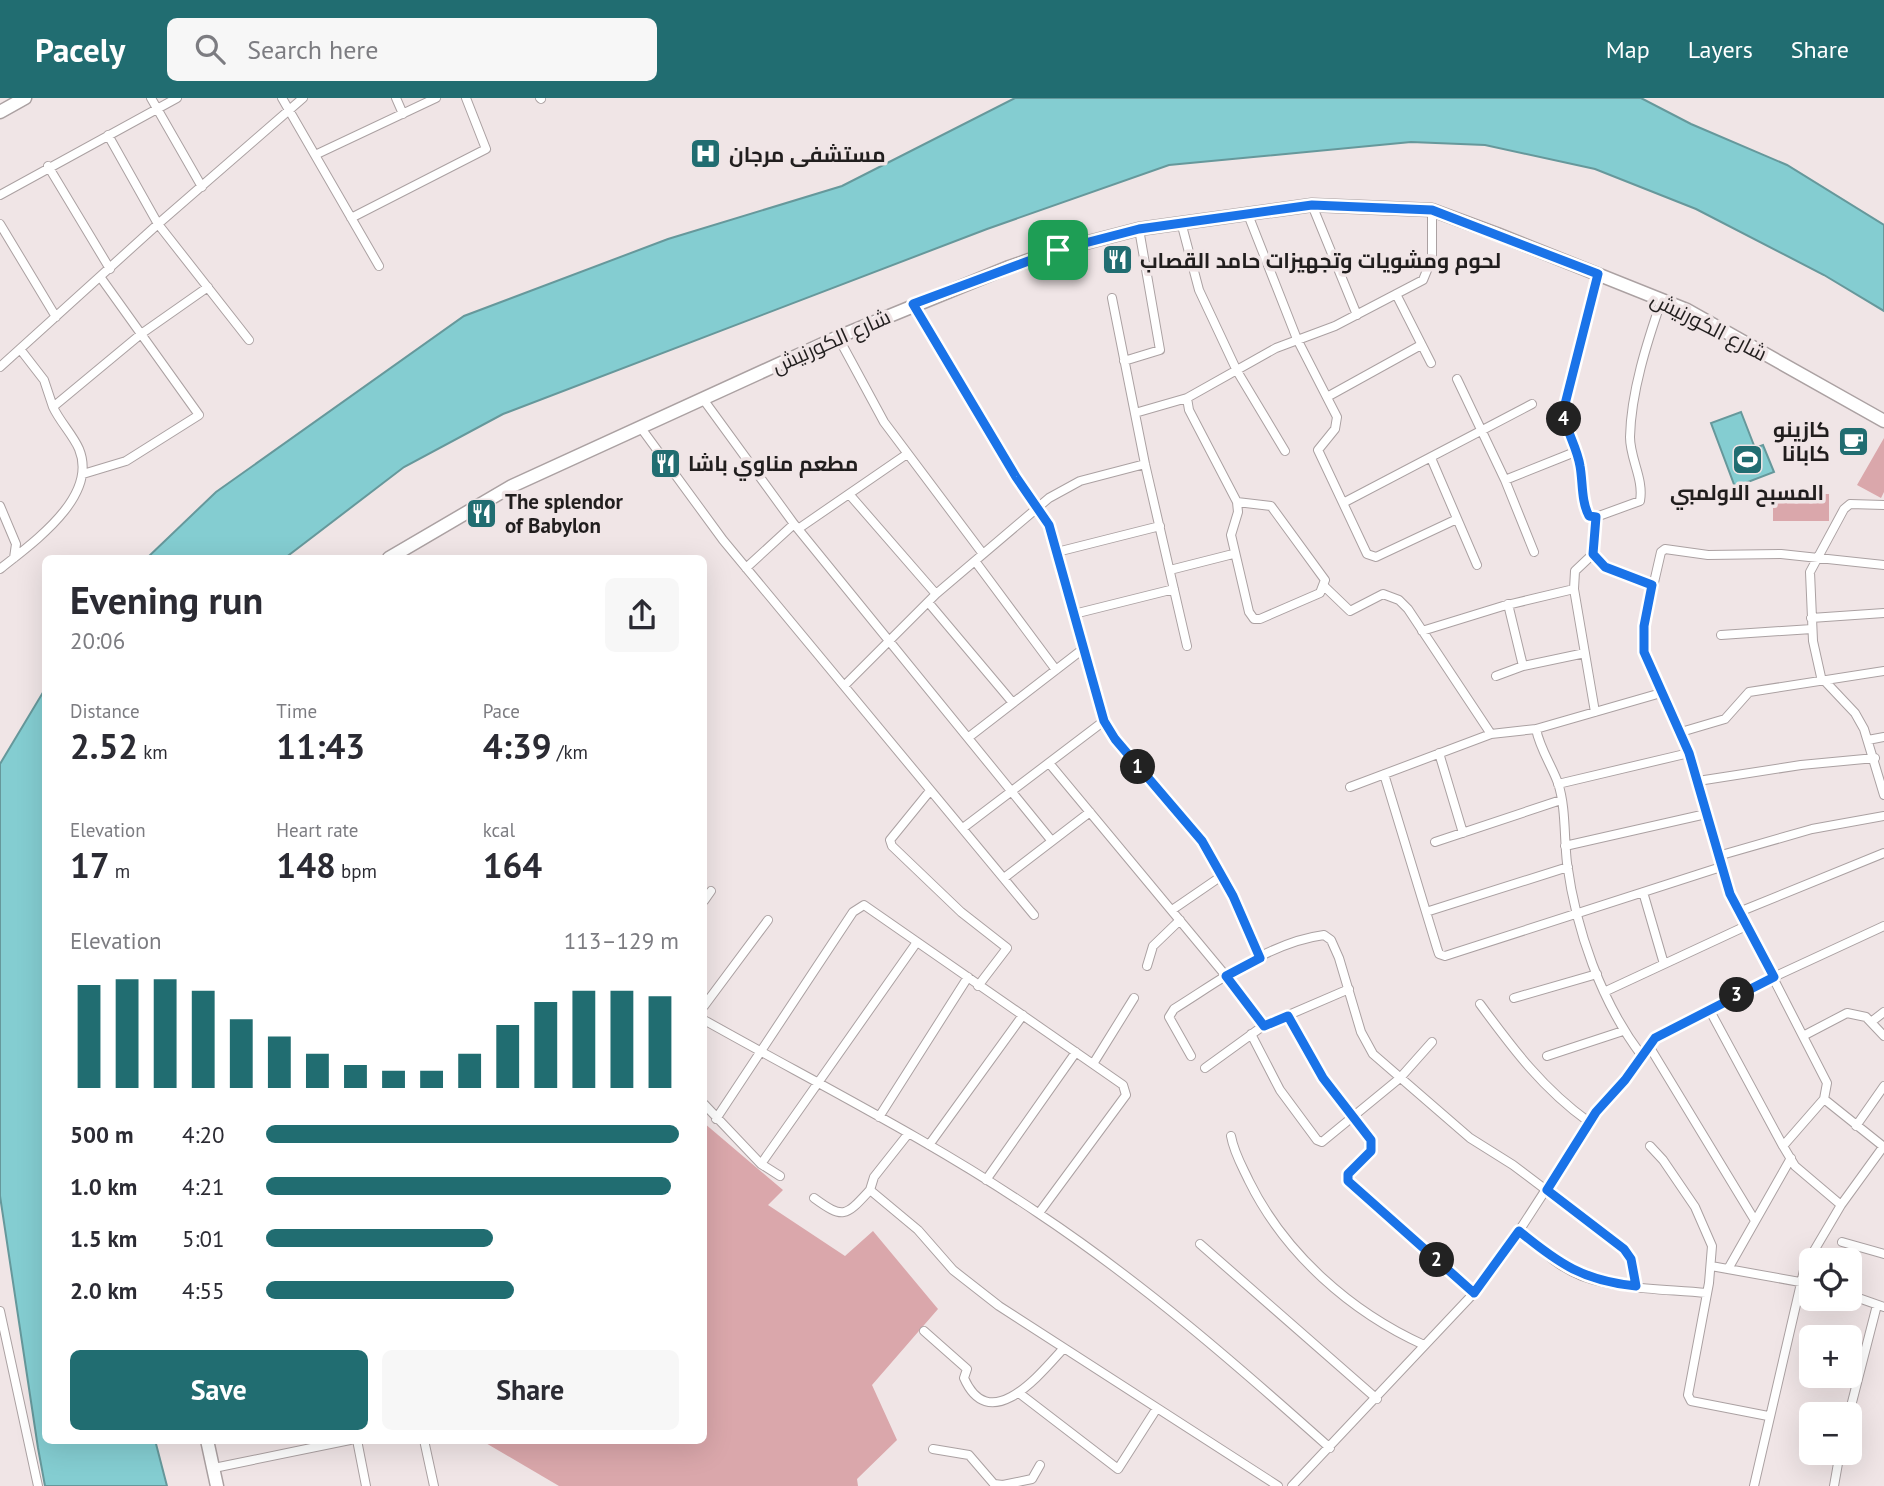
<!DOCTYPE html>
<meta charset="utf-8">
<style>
body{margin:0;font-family:"PT Sans",Cairo,sans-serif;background:#f7f7f7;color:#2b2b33;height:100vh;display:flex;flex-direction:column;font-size:26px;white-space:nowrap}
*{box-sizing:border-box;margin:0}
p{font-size:23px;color:#7c7c81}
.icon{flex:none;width:38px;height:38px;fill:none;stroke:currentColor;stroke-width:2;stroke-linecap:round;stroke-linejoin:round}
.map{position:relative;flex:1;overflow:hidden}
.drawer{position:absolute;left:42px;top:457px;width:665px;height:889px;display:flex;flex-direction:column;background:#fff;border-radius:10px;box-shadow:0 7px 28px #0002}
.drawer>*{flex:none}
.tools{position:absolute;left:1799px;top:1150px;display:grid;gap:14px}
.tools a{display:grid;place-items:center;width:63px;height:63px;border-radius:10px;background:#fff;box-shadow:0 7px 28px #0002;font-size:35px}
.pin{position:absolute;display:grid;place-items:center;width:60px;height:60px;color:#fff;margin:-30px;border-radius:14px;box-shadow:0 4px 10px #0006}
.km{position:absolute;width:35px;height:35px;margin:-18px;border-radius:50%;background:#222;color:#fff;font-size:19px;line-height:35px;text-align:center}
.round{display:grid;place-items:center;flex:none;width:74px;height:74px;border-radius:10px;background:#f7f7f7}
.headline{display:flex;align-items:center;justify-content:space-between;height:119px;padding:0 28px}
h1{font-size:38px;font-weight:800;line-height:52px}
.stats{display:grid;grid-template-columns:repeat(3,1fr);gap:10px;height:119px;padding:7px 28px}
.stats div{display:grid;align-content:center}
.stats b{font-size:35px;font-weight:800}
.stats small{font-size:19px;font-weight:400}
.stats p{font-size:19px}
.chart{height:196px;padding:14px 28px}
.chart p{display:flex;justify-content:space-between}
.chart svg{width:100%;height:126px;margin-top:7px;stroke:#216d71;stroke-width:6}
.button{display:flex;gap:14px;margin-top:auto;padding:14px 28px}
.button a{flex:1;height:80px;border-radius:10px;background:#216d71;color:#fff;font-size:28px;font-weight:800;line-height:80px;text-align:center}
.button a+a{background:#f7f7f7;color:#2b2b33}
ul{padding:0 28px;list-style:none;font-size:23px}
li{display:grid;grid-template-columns:112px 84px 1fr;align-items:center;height:52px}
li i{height:18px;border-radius:9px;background:#216d71}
header{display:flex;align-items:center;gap:42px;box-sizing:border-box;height:98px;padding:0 35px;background:#216d71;color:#fff}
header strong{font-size:33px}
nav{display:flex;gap:38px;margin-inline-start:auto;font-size:24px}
.search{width:490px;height:63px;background:#f7f7f7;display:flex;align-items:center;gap:18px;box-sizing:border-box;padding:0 24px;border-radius:10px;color:#7c7c81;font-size:26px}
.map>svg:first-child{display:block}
.green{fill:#daa7ab}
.water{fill:#84cdd1;stroke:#66989b;stroke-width:2}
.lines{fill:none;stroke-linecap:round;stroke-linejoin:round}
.street-casing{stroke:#aba1a2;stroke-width:10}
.secondary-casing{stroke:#aba1a2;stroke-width:15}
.primary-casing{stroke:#aba1a2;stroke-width:15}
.street{stroke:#fff;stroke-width:8}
.secondary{stroke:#fff;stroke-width:12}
.primary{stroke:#fff;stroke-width:12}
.route-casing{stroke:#fff;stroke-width:14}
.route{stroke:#1a73e8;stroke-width:9}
.labels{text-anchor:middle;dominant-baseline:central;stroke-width:7;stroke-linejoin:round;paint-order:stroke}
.poi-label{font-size:21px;font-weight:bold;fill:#211e1e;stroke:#f0e5e6;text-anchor:start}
.street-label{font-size:21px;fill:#211e1e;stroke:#f0e5e6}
</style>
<header>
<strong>Pacely</strong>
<div class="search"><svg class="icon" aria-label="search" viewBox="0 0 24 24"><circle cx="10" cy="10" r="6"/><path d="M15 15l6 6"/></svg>Search here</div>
<nav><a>Map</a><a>Layers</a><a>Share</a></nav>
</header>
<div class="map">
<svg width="1884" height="1388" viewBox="0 0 1884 1388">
<rect width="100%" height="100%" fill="#f0e5e6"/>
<path class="green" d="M1884,340V394L1881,400L1857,387Z
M1773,396H1829V423H1773Z
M704,1025L783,1092L768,1107L845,1158L873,1133L938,1211L872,1287L897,1342L857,1381L858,1388H559L484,1344L704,1342Z"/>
<path class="water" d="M1015,0H1641L1691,26L1787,67L1884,127V213L1824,177L1696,111L1595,71L1485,47L1411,44L1169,67L987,131L503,316L404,369L285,460H147L216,394L464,218L668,141L842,88Z
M1741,314L1755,350L1763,347L1774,374L1735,389L1711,325Z
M45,591L46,1342H155L167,1388H45L38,1350L0,1098V666Z"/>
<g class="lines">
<defs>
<path id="street" d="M151,0L202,89
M282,0L379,168
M396,0L403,16
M540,0L541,1
M108,37L158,126L249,242
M315,57L436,0
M48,68L110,171
M0,97L177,0
M1312,107L1357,217
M1247,114L1297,241L1337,319L1335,331L1318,352L1367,456L1376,459L1457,421
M351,120L486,51L466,0
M1181,124L1199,192L1237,273L1285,353
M0,126L56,219
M1598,176L1563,314C1566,333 1577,349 1580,368C1583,384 1581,403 1589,418L1596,419L1640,403C1644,381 1630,361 1630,339C1631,294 1647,244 1662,201
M1396,196L1431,265
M1112,200L1145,366L1187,548
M913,206L1016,379L1049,427L1104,623L1115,641L1202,743L1233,798L1260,860
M838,239L884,324L983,456
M20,251L44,282L53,309L141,236L208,189
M1124,263L1160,252L1139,131
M0,269L158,126L303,0
M1457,281L1505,382L1534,454
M1327,299L1421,247
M703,301L794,426L1051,742
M1135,315L1187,300
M641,330L723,442L1034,817
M1431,360L1477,467
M83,376L126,363L199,317L101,180
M1505,382L1575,354
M849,396L936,496
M1237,404L1271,408L1325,482L1320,495L1260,521H1254L1249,514L1231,437L1238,414L1237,404L1189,312L1187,300L1276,250L1335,228L1423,182L1432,160V112
M1343,405L1532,306
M1884,407L1850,406L1844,411L1810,474L1813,543L1821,579L1855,615L1864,631L1884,697
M0,408L16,446L14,460
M1596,419C1595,430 1590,447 1594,457C1600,474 1637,481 1652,487
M798,431L907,356
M1057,454L1160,428
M1593,456L1575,473L1574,491L1595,614
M975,463L1056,572
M746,470L794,426
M0,471C32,445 99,399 79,351C73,337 60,324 53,309
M1170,472L1233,456
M1325,489L1350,513L1383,496L1399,502L1408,511L1491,636L1536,631L1661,595
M928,504L1013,605
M1508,506L1523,568
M1074,516L1174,491
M1811,520L1884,515
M1422,533L1503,508L1574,491
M1721,537L1812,531
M1496,578L1523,568L1585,555
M844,588L936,496L1049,400L1080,383L1145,366
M1536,631C1540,651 1551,666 1558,685C1566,709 1564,740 1567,765C1576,832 1601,904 1642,958
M1681,634L1725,621L1749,594L1884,573
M969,639L1083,551
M1868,642L1884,639
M1439,655L1463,735
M1049,665L1226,878L1263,928
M1384,676L1437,850L1439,856L1445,858L1721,769
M1698,683L1801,667L1875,660
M1558,686L1689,655
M1350,689L1491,636
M929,694L890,742L892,748L961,814L1007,850L978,888
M963,730L1104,623
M1435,744L1561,702
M1565,748L1706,716
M1718,758L1812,731L1884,718
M1004,780L1090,714
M1643,794L1664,866
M704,803L711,793
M1172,812L1223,777
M1426,814L1568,769
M1739,814L1884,755
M1147,868L1153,848L1180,822
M1604,894L1746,828
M1514,900L1597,876
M1480,906C1513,951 1543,991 1589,1024
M704,908L768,822
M1709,911L1783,1048L1824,1001L1827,985L1730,796L1689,655L1644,554V528L1661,454L1665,451L1708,457L1781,456L1884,467
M1288,918L1323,980L1373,1046L1371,1053L1348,1076V1083L1474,1195
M704,922C816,985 932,1043 1038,1115C1143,1185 1237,1267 1330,1350
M1871,924L1884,914
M1251,936L1280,992L1317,1042L1322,1044L1400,980L1432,944
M1803,938L1847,915L1866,919L1884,938
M1649,948L1754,1121
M1191,958L1169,919L1174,911C1219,883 1270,844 1324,837L1331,842L1339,860L1361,934L1373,956L1470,1040L1513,1067L1624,1151L1631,1161L1636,1188
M1547,958L1623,933
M1093,966L1134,900
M1205,970L1263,928L1349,891
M1824,1001L1884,1049
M704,1006L761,1066L780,1078
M879,1019L968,879
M716,1021L853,814L864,807L1123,987L1126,997L1039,1115
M1856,1028L1884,988
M908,1036L874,1079L870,1092L918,1132L953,1172L999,1208L1278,1388
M1231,1038C1234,1055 1242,1068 1249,1083C1285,1156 1351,1214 1424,1247
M929,1047L1023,917
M1650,1048L1663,1062L1695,1109L1712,1148L1709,1185L1688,1297L1691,1303L1768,1318
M1783,1048L1795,1068L1841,1107
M761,1066L917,844
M986,1082L1076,954
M814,1100C844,1122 846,1118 870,1092
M1519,1133C1538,1149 1558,1169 1582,1178C1620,1192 1666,1191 1706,1195
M1842,1144L1884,1156
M1200,1146L1377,1301
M1711,1168L1811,1186
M1728,1171L1791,1060
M1850,1197L1884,1209
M0,1213L38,1388
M924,1233L967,1271L964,1280C990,1339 1041,1275 1063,1251
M1019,1295L1118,1371L1157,1310
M1849,1316L1877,1207
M357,1342L366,1388
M424,1342L434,1388
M933,1351L969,1357L994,1386L1003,1387L1032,1381L1040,1367
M214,1370L350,1342
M1292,1388L1474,1195L1519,1133L1596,1014L1625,982L1655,940L1752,889L1884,828
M1754,1388L1805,1168L1841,1107L1883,1049
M1834,1388L1840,1354"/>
<path id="secondary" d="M389,460L512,388L838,239L1009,169L1058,152L1139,131L1312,107L1432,112L1497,136L1687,212L1884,323
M207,1342L217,1388"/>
<path id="primary" d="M0,14L25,0"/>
</defs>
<use href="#street" class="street-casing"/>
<use href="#secondary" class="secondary-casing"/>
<use href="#primary" class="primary-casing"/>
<use href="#street" class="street"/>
<use href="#secondary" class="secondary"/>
<use href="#primary" class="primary"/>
</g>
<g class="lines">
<defs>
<path id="route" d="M1312,107L1432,112L1598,176L1563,314C1566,333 1577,349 1580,368C1583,384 1581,403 1589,418L1596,419L1593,456L1605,469L1652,487L1644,528V554L1689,655L1730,796L1774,879L1655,940L1625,982L1596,1014L1547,1092L1624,1151L1631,1161L1636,1188C1584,1183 1559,1166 1519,1133L1474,1195L1348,1083V1076L1371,1053V1042L1323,980L1288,918L1264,928L1226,878L1260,860L1233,798L1202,743L1115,641L1104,623L1049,427L1016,379L913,206L1058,152L1139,131Z"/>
</defs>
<use href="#route" class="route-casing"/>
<use href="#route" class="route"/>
</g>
<defs>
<symbol id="hospital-square" viewBox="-11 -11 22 22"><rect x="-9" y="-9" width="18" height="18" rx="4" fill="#216d71" stroke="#f0e5e6"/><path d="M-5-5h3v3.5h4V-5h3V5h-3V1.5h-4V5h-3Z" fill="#fff"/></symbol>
<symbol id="restaurant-square" viewBox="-11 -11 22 22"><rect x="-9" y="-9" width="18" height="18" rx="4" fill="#216d71" stroke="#f0e5e6"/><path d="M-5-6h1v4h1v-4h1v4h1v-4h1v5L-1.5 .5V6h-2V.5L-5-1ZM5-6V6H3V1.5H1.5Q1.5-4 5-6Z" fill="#fff"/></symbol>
<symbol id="cafe-square" viewBox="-11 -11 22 22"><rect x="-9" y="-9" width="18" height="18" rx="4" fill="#216d71" stroke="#f0e5e6"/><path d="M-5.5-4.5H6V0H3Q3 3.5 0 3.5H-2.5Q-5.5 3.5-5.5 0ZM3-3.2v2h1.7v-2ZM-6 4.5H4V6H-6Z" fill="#fff"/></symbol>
<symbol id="stadium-square" viewBox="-11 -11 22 22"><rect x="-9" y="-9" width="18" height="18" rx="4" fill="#216d71" stroke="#f0e5e6"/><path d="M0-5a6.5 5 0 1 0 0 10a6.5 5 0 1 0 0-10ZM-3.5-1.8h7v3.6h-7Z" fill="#fff"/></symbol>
</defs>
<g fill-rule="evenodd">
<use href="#hospital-square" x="688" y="38" width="35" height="35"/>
<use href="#restaurant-square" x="1100" y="144" width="35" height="35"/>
<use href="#cafe-square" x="1836" y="326" width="35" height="35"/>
<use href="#stadium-square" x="1730" y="344" width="35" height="35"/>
<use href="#restaurant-square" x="648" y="348" width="35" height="35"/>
<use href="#restaurant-square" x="464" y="398" width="35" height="35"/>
</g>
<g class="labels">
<g class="poi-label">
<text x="729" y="56">مستشفى مرجان</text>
<text x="1140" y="162">لحوم ومشويات وتجهيزات حامد القصاب</text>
<text x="1830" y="331" text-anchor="end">كازينو<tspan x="1830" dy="24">كابانا</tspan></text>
<text x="688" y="365">مطعم مناوي باشا</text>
<text x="1747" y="394" text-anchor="middle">المسبح الاولمبي</text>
<text x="505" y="403">The splendor<tspan x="505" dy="24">of Babylon</tspan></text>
</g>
<g class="street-label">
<text transform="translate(1709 228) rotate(27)">شارع الكورنيش</text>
<text transform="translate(831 243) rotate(-24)">شارع الكورنيش</text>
</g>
</g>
</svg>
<div class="tools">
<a><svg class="icon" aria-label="locate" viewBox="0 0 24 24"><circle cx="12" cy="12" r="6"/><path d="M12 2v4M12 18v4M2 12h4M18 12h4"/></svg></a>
<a>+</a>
<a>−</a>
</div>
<div class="pin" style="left:1058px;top:152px;background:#1e9e55"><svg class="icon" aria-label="arrive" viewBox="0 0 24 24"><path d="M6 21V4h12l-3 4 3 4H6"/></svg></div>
<b class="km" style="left:1138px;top:669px">1</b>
<b class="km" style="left:1437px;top:1162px">2</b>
<b class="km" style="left:1737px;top:897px">3</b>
<b class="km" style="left:1564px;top:321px">4</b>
<section class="drawer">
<div class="headline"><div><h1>Evening run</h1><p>20:06</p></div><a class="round"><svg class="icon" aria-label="share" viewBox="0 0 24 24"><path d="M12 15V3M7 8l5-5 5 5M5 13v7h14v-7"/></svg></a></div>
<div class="stats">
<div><p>Distance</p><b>2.52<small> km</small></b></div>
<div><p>Time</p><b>11:43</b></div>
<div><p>Pace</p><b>4:39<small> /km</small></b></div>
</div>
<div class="stats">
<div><p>Elevation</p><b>17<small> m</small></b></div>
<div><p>Heart rate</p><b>148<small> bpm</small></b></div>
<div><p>kcal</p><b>164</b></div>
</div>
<div class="chart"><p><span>Elevation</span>113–129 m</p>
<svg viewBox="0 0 160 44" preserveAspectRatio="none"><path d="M5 44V8M15 44V6M25 44V6M35 44V10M45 44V20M55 44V26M65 44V32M75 44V36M85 44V38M95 44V38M105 44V32M115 44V22M125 44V14M135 44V10M145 44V10M155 44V12"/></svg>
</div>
<ul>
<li><b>500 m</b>4:20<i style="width:100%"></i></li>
<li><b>1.0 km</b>4:21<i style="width:98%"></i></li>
<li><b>1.5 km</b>5:01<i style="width:55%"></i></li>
<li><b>2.0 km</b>4:55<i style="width:60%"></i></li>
</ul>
<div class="button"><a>Save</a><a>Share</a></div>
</section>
</div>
